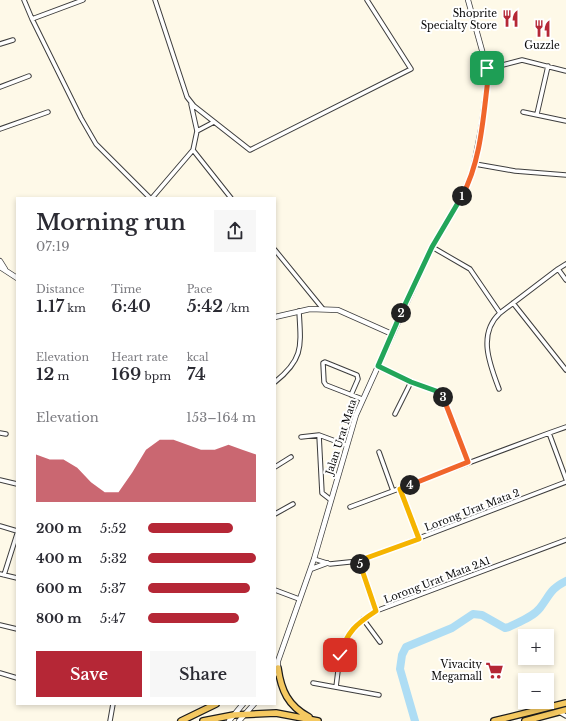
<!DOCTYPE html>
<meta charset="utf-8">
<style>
body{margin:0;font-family:"Libre Baskerville",serif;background:#f7f7f7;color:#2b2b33;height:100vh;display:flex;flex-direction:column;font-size:15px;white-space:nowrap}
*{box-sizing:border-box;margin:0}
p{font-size:13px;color:#7c7c81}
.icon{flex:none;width:22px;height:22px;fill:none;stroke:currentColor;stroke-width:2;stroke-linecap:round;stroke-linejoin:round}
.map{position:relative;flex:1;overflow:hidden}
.side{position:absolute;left:16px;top:197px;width:260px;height:508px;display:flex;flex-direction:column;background:#fff;border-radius:0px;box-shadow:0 2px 6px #0003}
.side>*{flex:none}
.buttons{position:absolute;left:518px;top:629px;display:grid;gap:8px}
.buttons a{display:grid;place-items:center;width:36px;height:36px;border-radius:0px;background:#fff;box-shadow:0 2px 6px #0003;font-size:20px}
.pin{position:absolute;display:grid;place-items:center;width:34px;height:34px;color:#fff;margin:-17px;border-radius:8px;box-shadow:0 2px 6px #0006}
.km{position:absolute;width:20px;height:20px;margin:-10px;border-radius:50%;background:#222;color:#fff;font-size:11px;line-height:20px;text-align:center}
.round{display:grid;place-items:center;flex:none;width:42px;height:42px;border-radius:0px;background:#f7f7f7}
.headline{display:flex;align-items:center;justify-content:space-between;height:68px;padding:0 20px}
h1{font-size:22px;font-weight:600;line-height:30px}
.figures{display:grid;grid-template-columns:repeat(3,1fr);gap:6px;height:68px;padding:4px 20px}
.figures div{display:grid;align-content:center}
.figures b{font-size:17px;font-weight:600}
.figures small{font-size:11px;font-weight:400}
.figures p{font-size:11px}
.chart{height:112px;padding:8px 20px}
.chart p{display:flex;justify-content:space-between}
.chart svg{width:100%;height:72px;margin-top:4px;fill:#b52736;opacity:.7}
.cta{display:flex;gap:8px;margin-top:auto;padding:8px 20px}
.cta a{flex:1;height:46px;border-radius:0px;background:#b52736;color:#fff;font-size:16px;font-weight:600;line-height:46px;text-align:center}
.cta a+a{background:#f7f7f7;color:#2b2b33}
ul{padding:0 20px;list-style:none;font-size:13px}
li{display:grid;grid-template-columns:64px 48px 1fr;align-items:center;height:30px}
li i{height:10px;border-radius:5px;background:#b52736}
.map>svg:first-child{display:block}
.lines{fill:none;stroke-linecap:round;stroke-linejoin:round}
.river{stroke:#aeddf4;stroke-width:8}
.minor-casing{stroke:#3d3d3d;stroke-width:5.5}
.tertiary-casing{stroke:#3d3d3d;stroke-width:6}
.primary-casing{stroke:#1b1b1b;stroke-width:8}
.minor{stroke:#fff;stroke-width:3.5}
.tertiary{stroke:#fff;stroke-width:4.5}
.primary{stroke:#f5c961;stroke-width:5.5}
.split-1-casing{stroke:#fff;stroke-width:8}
.split-2-casing{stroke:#fff;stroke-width:8}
.split-3-casing{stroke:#fff;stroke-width:8}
.split-4-casing{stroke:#fff;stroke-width:8}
.split-5-casing{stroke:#fff;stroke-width:8}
.split-6-casing{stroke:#fff;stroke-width:8}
.split-1{stroke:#f0652b;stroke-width:5}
.split-2{stroke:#22a559;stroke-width:5}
.split-3{stroke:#22a559;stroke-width:5}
.split-4{stroke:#f0652b;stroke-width:5}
.split-5{stroke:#f5b400;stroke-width:5}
.split-6{stroke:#f5b400;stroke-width:5}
.labels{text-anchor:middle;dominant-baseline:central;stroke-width:4;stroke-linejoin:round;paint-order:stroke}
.poi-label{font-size:10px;fill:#0a0a0a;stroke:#fff;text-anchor:end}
.street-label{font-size:10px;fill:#0a0a0a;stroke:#fff}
</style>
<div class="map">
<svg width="566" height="721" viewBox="0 0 566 721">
<rect width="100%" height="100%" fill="#fef9e8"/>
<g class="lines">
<path class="river" d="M415,721L400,669L402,655L406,647L452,628L473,614L482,615L505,628L509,627C519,622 533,617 540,608C550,595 550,589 566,581"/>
<defs>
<path id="minor" d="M24,0L32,19
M83,0L32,19L81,118L96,144L150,198
M155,0L187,97L194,106L250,150L411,69L367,0
M0,44L13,40
M487,69L522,60L566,71
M0,87L29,76
M523,112L566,121
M537,114L548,66
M0,129L48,112
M197,131L214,122
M193,150L231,198
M475,164L515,171L566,175
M152,198L193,150L197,131L191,104
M432,247L470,269L500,313L558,269L566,264
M275,250L323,309
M558,269L566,280
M513,303L566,370
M378,366L411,382L441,393L468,462
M275,382C304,359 301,346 299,311
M499,389C490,365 477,334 500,313
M351,395L358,379L357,375L325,362L323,363L324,382L326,385L362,399
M395,414L411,382
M0,433L6,434
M549,433L566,427
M319,435L322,493L331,500
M301,437L319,435L346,445
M379,452L393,491
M275,467L291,457
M0,480L17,484
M400,489L419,539
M350,507L549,433L566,479
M275,514L293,504
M0,526L17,531
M314,559L330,564L359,561L566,482
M359,561L376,611
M0,574L17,578
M4,575L17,534
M275,590L299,599
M363,619L380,642
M0,625L17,629
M0,673L17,678
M313,683L379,695
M336,687C341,648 340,633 376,611L566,540
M559,712L566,716
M110,721L113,704"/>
<path id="tertiary" d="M0,261L5,269
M0,267L17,278
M275,317L310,309L338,310L392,334
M311,569L327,563
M275,674L278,668V661L314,559L356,415L432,247L462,196L473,170L482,124L488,77L483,54L468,0
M229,721L243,704
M239,721L254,704"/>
<path id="primary" d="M278,668C281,690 288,706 309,717
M181,721L216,704
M203,721L234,715L276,713L318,721
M494,721L566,703
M525,721L566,710"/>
</defs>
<use href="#minor" class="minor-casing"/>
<use href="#tertiary" class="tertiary-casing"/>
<use href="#primary" class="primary-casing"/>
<use href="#minor" class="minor"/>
<use href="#tertiary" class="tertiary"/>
<use href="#primary" class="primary"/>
</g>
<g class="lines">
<defs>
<path id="split-1" d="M462,196C481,161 483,118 488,79L487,68"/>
<path id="split-2" d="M401,313L432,247L462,196"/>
<path id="split-3" d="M401,313L378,366L411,382L439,392L443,397"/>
<path id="split-4" d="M410,485L468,462L443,397"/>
<path id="split-5" d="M360,564L358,561L419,539L400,489L410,485"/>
<path id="split-6" d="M340,655C347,632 356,624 376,611L360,564"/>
</defs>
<use href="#split-1" class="split-1-casing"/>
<use href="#split-2" class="split-2-casing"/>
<use href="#split-3" class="split-3-casing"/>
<use href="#split-4" class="split-4-casing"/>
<use href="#split-5" class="split-5-casing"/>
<use href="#split-6" class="split-6-casing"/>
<use href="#split-1" class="split-1"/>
<use href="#split-2" class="split-2"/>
<use href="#split-3" class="split-3"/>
<use href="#split-4" class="split-4"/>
<use href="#split-5" class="split-5"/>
<use href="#split-6" class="split-6"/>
</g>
<defs>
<symbol id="restaurant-bare" viewBox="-9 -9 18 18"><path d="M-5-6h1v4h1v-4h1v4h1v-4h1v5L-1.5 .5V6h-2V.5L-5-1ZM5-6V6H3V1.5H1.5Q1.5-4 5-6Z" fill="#b52736" stroke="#fff" stroke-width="2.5" paint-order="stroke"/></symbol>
<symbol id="supermarket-bare" viewBox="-9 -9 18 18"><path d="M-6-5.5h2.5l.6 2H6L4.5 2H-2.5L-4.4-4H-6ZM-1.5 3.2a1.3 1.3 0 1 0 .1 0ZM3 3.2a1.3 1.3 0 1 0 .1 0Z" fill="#b52736" stroke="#fff" stroke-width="2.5" paint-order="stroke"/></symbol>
</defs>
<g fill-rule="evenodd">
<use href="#restaurant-bare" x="498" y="6" width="25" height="25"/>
<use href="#restaurant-bare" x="530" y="16" width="25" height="25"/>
<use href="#supermarket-bare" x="482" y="658" width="25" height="25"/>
</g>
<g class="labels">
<g class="poi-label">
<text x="497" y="13">Shoprite<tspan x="497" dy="12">Specialty Store</tspan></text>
<text x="542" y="45" text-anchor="middle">Guzzle</text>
<text x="482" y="664">Vivacity<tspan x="482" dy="12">Megamall</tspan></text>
</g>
<g class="street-label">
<text transform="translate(341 437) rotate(-72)">Jalan Urat Mata</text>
<text transform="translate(472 510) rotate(-21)">Lorong Urat Mata 2</text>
<text transform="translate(437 580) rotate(-21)">Lorong Urat Mata 2A1</text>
</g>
</g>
</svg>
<div class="buttons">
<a>+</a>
<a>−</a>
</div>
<div class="pin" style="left:487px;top:68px;background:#1e9e55"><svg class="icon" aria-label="arrive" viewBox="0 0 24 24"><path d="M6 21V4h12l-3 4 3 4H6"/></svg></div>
<div class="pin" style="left:340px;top:655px;background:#d93025"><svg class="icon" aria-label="check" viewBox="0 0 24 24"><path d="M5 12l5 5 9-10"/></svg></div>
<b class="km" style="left:462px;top:196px">1</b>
<b class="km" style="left:401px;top:313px">2</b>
<b class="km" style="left:443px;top:397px">3</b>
<b class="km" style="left:410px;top:485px">4</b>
<b class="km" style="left:360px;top:564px">5</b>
<section class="side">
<div class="headline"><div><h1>Morning run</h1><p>07:19</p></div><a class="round"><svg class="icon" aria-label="share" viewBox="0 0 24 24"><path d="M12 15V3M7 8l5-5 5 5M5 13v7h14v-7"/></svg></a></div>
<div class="figures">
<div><p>Distance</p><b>1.17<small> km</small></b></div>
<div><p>Time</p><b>6:40</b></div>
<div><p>Pace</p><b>5:42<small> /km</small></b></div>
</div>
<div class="figures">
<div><p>Elevation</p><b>12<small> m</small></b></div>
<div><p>Heart rate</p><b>169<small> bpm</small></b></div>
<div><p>kcal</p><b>74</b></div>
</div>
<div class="chart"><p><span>Elevation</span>153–164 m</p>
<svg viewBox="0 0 160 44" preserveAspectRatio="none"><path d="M0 44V15L10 18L20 18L30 23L40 32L50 38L60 38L70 26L80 12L90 6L100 6L110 9L120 12L130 12L140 9L150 12L160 15V44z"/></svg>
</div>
<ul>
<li><b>200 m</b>5:52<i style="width:79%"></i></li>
<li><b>400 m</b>5:32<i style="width:100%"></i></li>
<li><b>600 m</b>5:37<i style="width:94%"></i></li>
<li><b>800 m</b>5:47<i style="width:84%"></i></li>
</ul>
<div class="cta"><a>Save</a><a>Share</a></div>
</section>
</div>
